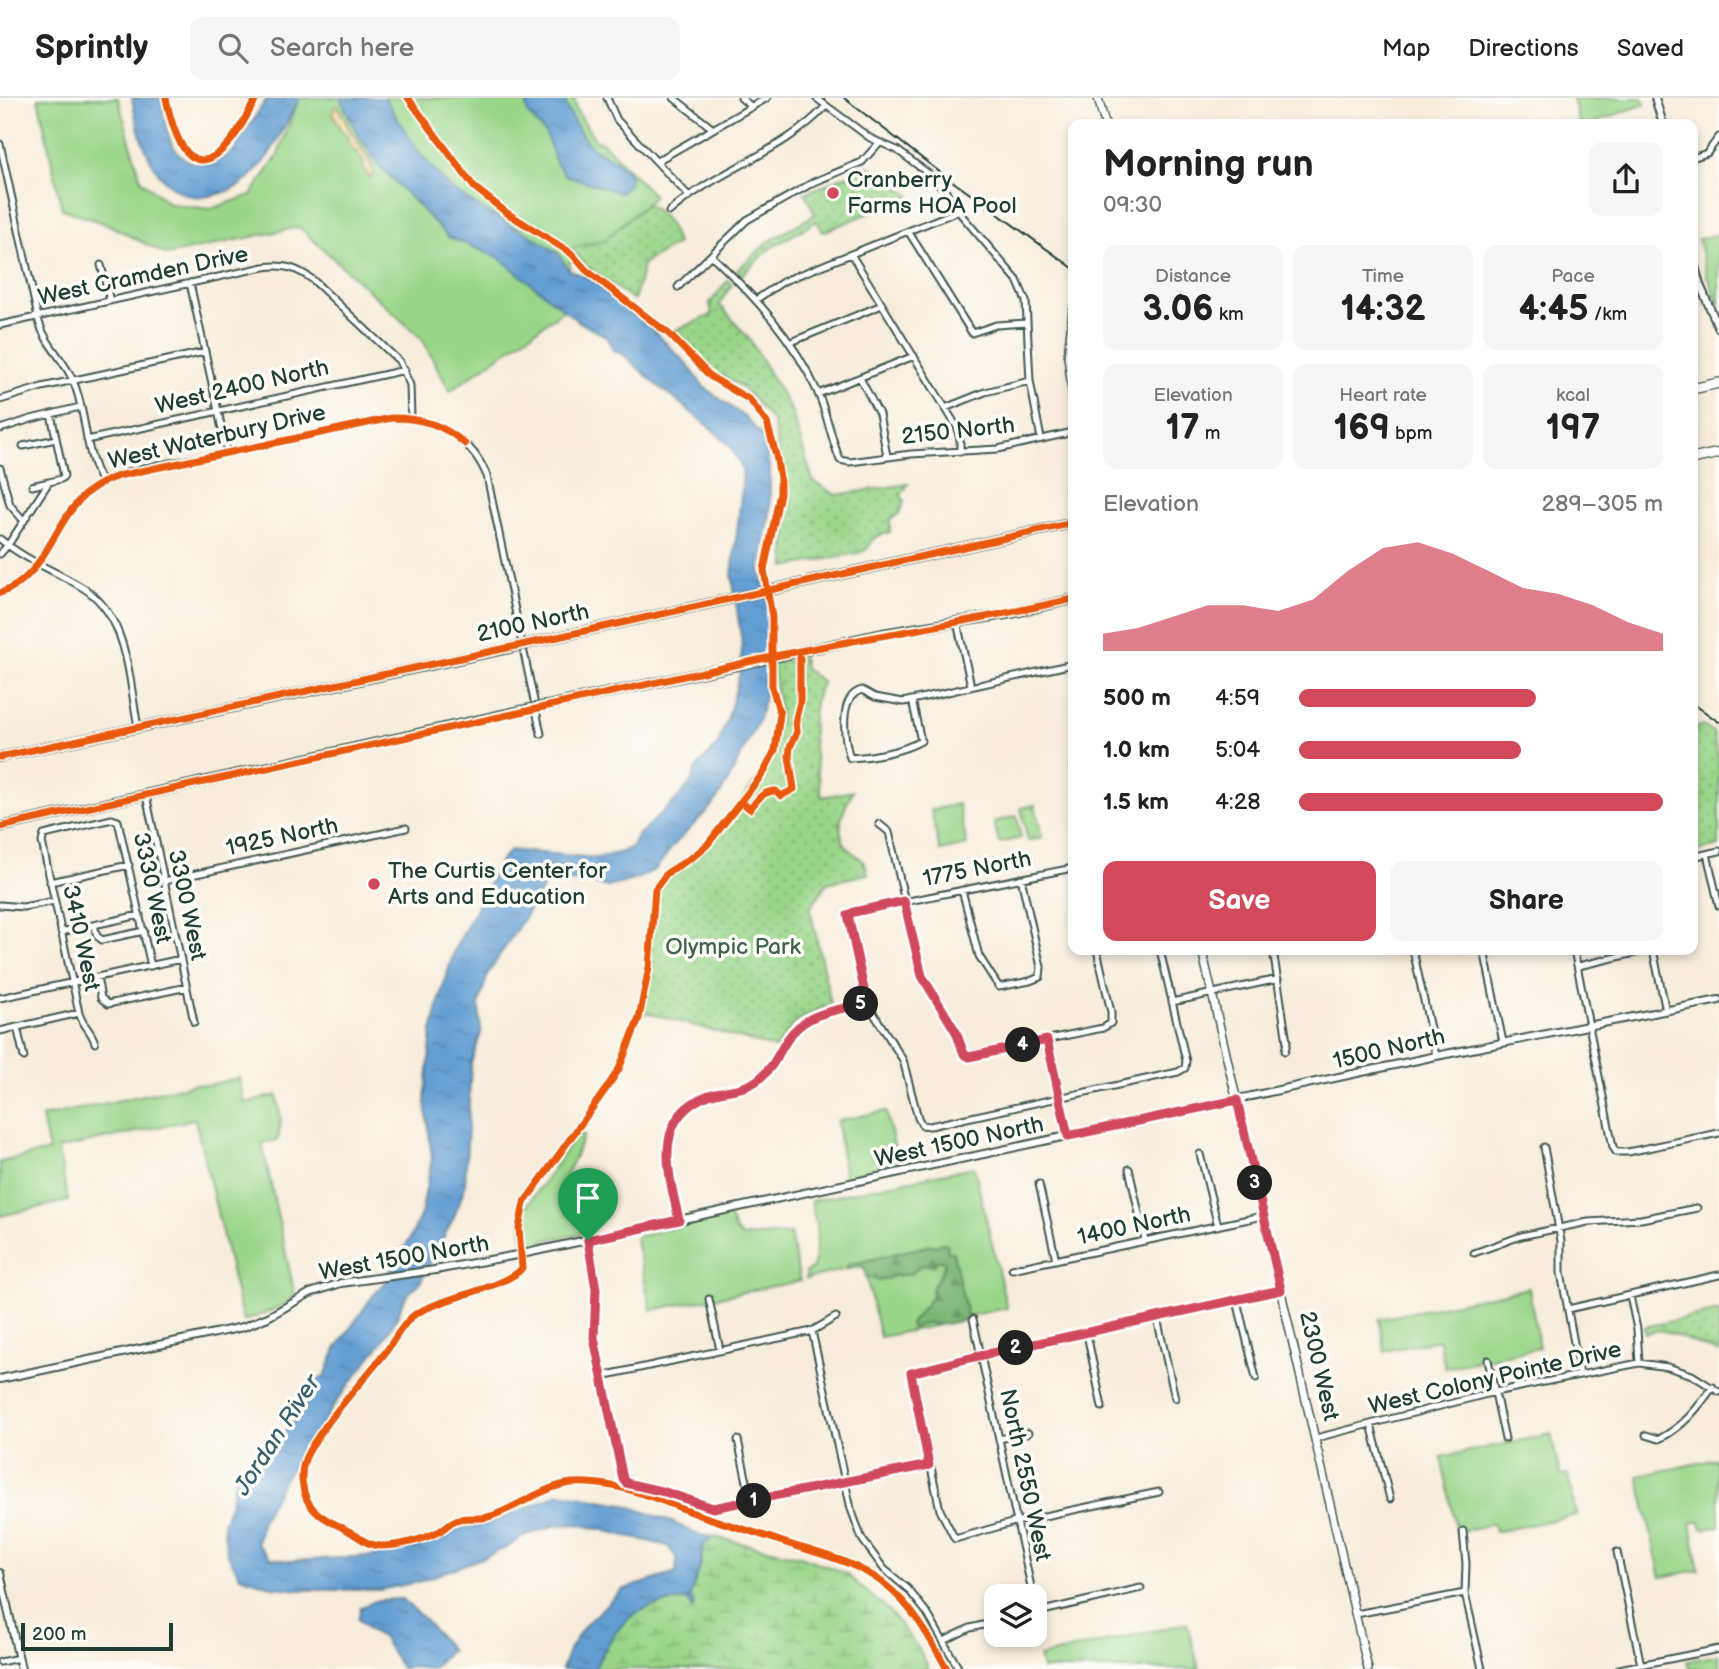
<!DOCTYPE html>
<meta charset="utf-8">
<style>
body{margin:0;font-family:"Balsamiq Sans",sans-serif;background:#f6f6f6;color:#222;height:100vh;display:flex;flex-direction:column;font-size:26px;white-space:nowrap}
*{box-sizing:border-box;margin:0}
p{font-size:23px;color:#767676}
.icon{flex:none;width:38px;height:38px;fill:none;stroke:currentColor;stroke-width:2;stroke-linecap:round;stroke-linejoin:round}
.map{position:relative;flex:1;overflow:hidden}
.details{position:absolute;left:1068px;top:21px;width:630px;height:836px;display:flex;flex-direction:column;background:#fff;border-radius:14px;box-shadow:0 4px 10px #0003}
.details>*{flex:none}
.fabs{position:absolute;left:984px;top:1486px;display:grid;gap:14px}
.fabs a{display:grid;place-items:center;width:63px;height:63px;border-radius:14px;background:#fff;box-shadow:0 4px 10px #0003;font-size:35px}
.scale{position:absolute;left:21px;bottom:18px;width:152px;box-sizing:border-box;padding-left:7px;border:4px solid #1f3d34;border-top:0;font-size:19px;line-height:24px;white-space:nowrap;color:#1f3d34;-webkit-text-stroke:5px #fdfcf7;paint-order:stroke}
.pin{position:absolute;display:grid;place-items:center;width:60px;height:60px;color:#fff;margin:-72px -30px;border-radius:50% 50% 50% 0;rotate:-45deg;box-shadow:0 0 7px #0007}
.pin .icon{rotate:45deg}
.km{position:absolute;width:35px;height:35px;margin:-18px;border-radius:50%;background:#222;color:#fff;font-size:19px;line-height:35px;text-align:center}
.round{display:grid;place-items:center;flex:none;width:74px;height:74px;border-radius:14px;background:#f6f6f6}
.head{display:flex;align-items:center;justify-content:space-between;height:119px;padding:0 35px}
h1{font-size:38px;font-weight:600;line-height:52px}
.figures{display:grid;grid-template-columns:repeat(3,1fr);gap:10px;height:119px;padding:7px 35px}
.figures div{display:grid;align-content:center;border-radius:14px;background:#f6f6f6;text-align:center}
.figures b{font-size:35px;font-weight:600}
.figures small{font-size:19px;font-weight:400}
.figures p{font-size:19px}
.chart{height:196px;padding:14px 35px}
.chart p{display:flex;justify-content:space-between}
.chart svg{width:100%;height:126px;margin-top:7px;fill:#d1495b;opacity:.7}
.button{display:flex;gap:14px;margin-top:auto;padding:14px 35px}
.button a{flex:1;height:80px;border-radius:14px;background:#d1495b;color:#fff;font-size:28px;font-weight:600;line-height:80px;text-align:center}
.button a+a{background:#f6f6f6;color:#222}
ul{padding:0 35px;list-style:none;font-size:23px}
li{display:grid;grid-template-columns:112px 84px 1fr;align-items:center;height:52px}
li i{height:18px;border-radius:9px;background:#d1495b}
header{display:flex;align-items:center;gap:42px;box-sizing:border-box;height:98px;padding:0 35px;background:#fff;border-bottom:2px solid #e0e0e0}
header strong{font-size:33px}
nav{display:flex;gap:38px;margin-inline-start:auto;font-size:24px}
.search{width:490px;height:63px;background:#f6f6f6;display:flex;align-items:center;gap:18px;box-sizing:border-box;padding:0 24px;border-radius:14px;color:#767676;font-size:26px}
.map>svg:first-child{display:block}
.green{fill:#9ad68a;stroke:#5c8a5f;stroke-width:2}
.forest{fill:url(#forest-firs);stroke:#4d7a55;stroke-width:2}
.wetland{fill:url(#wetland-marsh);stroke:#5c8a5f;stroke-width:2}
.sand{fill:url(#sand-dots);stroke:#868c69;stroke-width:2}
.park{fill:url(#park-dots);stroke:#5c8a5f;stroke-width:2}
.water{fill:url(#water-ripples);stroke:#416e84;stroke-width:2}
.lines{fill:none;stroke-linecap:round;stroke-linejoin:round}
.minor-casing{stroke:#40574d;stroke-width:9}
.tertiary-casing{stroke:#40574d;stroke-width:10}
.secondary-casing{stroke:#40574d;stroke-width:10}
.trunk-casing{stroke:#40574d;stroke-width:12}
.minor{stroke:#fff;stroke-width:5}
.tertiary{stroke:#fff;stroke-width:6}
.secondary{stroke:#fff;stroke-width:7}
.trunk{stroke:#fff;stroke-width:9}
.rail{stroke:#1f3d34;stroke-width:2}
.trunk-bridge-casing{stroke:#40574d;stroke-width:12;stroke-linecap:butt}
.trunk-bridge{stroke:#fff;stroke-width:9}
.cycleway-casing{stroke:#fdfcf7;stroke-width:11}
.cycleway{stroke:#e8590c;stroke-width:7}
.route-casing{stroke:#fff;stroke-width:14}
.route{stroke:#d1495b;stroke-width:9}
.poi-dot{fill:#d1495b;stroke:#fdfcf7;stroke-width:2.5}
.labels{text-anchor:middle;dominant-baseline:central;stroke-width:7;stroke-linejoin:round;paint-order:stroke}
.poi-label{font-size:23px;fill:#1f3d34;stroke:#fdfcf7;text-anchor:start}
.street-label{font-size:23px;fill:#1f3d34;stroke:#fdfcf7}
.park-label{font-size:23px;fill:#3e634a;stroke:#fdfcf7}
.water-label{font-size:24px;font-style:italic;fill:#375f6c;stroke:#fdfcf7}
</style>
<header>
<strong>Sprintly</strong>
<div class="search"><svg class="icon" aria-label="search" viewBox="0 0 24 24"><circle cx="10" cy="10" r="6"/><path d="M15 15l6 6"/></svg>Search here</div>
<nav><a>Map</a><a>Directions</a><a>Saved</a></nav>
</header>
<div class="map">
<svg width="1719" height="1571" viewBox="0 0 1719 1571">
<defs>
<pattern id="forest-firs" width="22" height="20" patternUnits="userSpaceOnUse" patternTransform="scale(1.75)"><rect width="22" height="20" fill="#7bb776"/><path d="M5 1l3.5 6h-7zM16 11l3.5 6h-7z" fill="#649662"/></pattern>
<pattern id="wetland-marsh" width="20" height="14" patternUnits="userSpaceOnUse" patternTransform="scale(1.75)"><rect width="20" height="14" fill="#9ad68a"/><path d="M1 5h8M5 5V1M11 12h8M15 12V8" fill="none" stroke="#7daf72"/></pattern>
<pattern id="sand-dots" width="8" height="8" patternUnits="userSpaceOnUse" patternTransform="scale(1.75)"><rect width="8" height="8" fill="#eeda9e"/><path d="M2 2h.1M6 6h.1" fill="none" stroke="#ccbc89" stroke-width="1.8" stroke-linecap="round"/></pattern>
<pattern id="park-dots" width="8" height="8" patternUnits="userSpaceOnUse" patternTransform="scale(1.75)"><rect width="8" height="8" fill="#9ad68a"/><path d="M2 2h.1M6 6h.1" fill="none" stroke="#7daf72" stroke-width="1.8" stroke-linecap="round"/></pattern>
<pattern id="water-ripples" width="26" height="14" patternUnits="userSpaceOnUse" patternTransform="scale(1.75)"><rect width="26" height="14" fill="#639ed3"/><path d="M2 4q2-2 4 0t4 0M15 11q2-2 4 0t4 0" fill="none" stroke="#5182ac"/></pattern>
</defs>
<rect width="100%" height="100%" fill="#fdfcf7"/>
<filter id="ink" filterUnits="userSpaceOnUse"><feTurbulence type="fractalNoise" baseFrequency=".0143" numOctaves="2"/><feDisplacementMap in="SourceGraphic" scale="14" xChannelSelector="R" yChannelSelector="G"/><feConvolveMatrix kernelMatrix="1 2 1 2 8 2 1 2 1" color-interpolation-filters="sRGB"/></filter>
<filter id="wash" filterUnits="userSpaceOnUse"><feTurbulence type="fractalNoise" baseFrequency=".00686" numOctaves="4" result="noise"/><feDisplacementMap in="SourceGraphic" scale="28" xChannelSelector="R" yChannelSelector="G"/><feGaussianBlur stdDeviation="1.57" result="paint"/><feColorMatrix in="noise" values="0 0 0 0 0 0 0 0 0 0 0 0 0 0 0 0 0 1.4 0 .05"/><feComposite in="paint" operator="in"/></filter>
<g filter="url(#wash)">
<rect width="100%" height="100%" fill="#f8eddc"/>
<path class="green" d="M38,0H118L141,82L169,106L211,111L251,97L277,59L299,0H574L577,13L596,43L602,44L654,98C641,110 619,135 604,143C594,148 581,146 572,153L563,213L450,293L422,241L299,129L167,157L109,127L62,111Z
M1573,0H1643L1645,6L1598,23L1599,26H1579Z
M1719,136V207L1707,178L1698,141Z
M958,706L967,747L940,753L931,712Z
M1017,718L1021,740L999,745L994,724Z
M239,980L244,1005L277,997L281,1022L278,1042L262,1045L295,1198C281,1210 261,1217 243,1223L195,1021L58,1051L68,1103L0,1118V1064L49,1053L42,1019L195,986L208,987Z
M886,1013L899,1069L845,1081L837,1023Z
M576,1035L584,1037L564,1083L567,1089L580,1087L591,1134L545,1142V1147L525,1151C515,1112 530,1105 549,1077C558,1064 567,1049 576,1035Z
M974,1069L1007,1210L967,1218L953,1155H948L947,1146L942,1145L938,1148L931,1147L848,1167L847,1171L806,1181V1174L813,1170C818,1139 819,1136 811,1103Z
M729,1118L735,1132L742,1139L790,1136L800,1183L651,1212L636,1142L638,1138Z
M937,1163H943L945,1167L933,1189L931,1200L915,1221L918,1226L927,1224L939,1227L880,1239L866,1179L880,1183L893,1178L911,1176L921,1166Z
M1529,1190L1539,1250L1445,1270L1439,1242L1385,1253L1379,1221Z
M1551,1336L1560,1377L1568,1376L1576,1417L1495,1434L1493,1426L1457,1434L1441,1359Z
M1717,1361L1719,1429L1702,1431L1700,1423L1691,1425L1699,1472L1661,1479L1638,1378Z
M1187,1525L1199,1571H1042L1039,1559Z
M1719,1557V1571H1689L1687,1563Z"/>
<path class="forest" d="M941,1145L947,1146L948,1154H953L967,1218L965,1222L939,1227L927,1224L912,1230L910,1226L931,1200L933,1189L945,1167L943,1163H937L934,1167H921L911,1176L893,1178L880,1183L866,1179L864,1169L847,1171L848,1167L931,1147L938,1148Z"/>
<path class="wetland" d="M714,1439L803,1459L845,1475L889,1513L919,1551L929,1571H594C620,1522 629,1509 687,1501L692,1509L689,1498L700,1469L704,1447Z"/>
<path class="sand" d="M337,8C343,14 344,20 348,28C357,44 368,57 374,74L371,79H369L364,72L363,62L351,49L347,37L341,32L333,16L334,9Z"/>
<path class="park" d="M869,68L911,98L823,134L817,123L769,151L741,178L736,173L768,144L815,116L805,95Z
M646,106C663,115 672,127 677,146L644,165L634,202L591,173L572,153L576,149L603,143Z
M728,182L732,187L719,206L750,242L791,312L813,383L836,397L908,386L901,397L904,403C903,411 898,419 890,421V434C880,437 870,439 868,450L862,454L785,469L787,401L773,324L743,289L715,275L673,233L712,217L710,205Z
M803,559L805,571L823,584C804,615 816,666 822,699L853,693C845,709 834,728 845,746C854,761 863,754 868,776L827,785L810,811L831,906C802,918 793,923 776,950L641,913L655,791L667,775L705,749L770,665L780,616L772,566Z
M1703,628L1713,634L1719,663V748L1692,754V630Z
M1035,707L1042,740L1028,743L1021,710Z
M1719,1213V1255L1668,1234L1659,1232L1645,1235L1644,1229Z"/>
<path class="water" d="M132,0H161C165,28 170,70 208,65C219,63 228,59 235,50C248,35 255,15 268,0H300C286,24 275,53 255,74C243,87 232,93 215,97C158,110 139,43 132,0Z
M340,0H385L417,52L450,90L484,112L529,136L558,155L569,172L587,179L655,234L688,267L704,289L747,321L762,338L770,373V417L760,472L770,517L769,584L758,624L727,685L713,707L673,748L656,771L637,781L608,789L588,784L563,783L546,785L488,876L479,906L481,935L471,965L465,1088L454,1119L420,1185L409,1195L402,1205L398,1218L383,1243L339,1300L284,1381L262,1422L257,1446L270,1460L291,1463L384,1457L428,1446L458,1431L489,1426L560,1395L623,1406L672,1424L696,1436L714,1439L703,1447L700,1469L690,1498L694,1505L693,1510L687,1502C629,1508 620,1523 594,1571H562L570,1550L585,1527L622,1492L676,1475L677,1461L668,1448L578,1426L553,1428L525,1438L506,1450L482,1460L418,1484L380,1492H299L274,1489L240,1478L227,1455L223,1425L231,1404L237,1370C265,1355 310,1318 310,1284L325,1278L336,1251L372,1199L386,1184L393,1166L410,1141L421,1116L432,1061L425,1001L432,933L442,892L455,851L499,765L510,752L597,760L622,754L633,747L637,738L677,701L691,684L697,669L718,646L728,619L741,571L742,546L732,477L742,390V370L730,348L712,331L651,282L624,257L613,252L606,238L579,224L498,159L448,139L378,66L358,37Z
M526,0H564C567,12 582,41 592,49C604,59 624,63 630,79L629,86L620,95L565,77L556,65L546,36L528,16Z
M402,1501L424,1521L451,1552L432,1571L413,1569L401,1570L382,1539L369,1532L358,1521L361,1509L378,1502Z"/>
</g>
<g filter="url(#ink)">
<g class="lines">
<defs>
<path id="minor" d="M607,0L617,22L688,97
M674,0L713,31
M741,0L752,9
M816,0L870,40L897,52L933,79L947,95L958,113L1017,182L1026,203L1030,283L1041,341
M0,46L39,224C46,248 66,263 74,285C87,317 84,354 102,384
M1692,60L1707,55L1719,39
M657,63L767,0
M669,114C716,72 783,55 826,8
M908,133L972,235L996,227L1027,225
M851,156L957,329L960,342V354
M711,157C754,198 793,239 818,295C827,316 831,340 840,362L850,364L911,356L998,351L1073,334
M101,167L110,203
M190,185L227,354
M678,189L747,122L814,84L862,64L879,45
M757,201L784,183L958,113
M0,227L264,169C285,166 297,170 313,182L399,263L410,287L411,321
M791,244L882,207
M860,280L879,316L887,358
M818,296L914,258
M0,302L42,289L205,254
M945,310L985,294L1030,283
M0,331L31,321L80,309
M87,342L405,272
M23,348L56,341
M0,370L10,407L24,423
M32,388L49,384
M0,441C24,461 53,472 80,488C129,516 128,579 138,629
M0,456L8,447L49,384L61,381L64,378L51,316
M0,495C51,478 56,408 102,384C133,368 173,365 206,359C264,347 321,334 379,322C424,316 469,333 487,378L541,636
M957,524L971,588
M912,602L921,643C901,654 872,659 850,660C844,641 838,598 862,592L875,599L903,604L1073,566
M146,697L194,924
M879,726L889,734L922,878L956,934L966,958L1103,930L1111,925V914L1097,852
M1707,756L1719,808
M1692,759L1719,753
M1073,770L854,814L848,817L867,905L903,962L918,1020L922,1027L930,1028L1178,974L1185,970L1186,963L1160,852
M164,783L406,730
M50,784L129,767
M962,792L979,858L999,889L1030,883L1040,879L1041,869L1021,780
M0,807L23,809L55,803
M94,827L97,838L102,842L144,833
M61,834L140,817
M1273,852L1287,944L1285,953
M1413,852L1436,958
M1484,852L1503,944
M1574,852L1613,1049L1616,1054H1628L1719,1035
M1653,852L1666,913
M1578,868L1648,852
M97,879L101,900L108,906L187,889
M0,900L181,861
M1172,904L1278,881
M17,929L24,959
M0,933L79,915
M1047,941L1068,1038
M95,945C92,933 82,927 79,915L42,744L44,737L112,721L118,723L151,868
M1544,1049L1561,1143V1175L1580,1277
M1200,1056L1218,1128
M1129,1071L1145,1142
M1039,1086L1056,1162
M679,1122C669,1077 650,1019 709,997C726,991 744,993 759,981C773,970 778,956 787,942C806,913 837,912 867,905
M588,1142L596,1191L594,1240L623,1381L626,1385L665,1394L713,1410L929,1367
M1474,1155L1521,1138L1588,1124L1641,1121L1697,1110
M1012,1171L1263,1118
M1630,1198L1637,1231L1639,1265
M709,1201L720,1252
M1237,1203L1256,1280
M1568,1211L1719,1177
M1157,1220L1175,1300
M973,1221L1033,1498
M812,1233L851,1411L862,1441L884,1471L908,1491L927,1515L959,1571
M1087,1236L1102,1309
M1488,1262L1505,1341
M602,1278L812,1233L836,1219
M1371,1326L1390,1401
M1646,1337L1659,1341C1683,1329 1697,1311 1713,1289
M1316,1340L1495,1294L1639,1265L1668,1269L1692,1277L1719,1294
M999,1341L1028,1335
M738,1342L751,1403
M1159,1394L1011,1425L955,1441L940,1412L911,1275L974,1259L1281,1192
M1463,1433L1466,1466L1465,1495L1482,1571
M1617,1454L1641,1567
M1034,1502L1037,1514
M1034,1515L1141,1490
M1356,1516L1465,1495
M944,1543L970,1530L996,1524
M0,1564L19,1560
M1619,1571L1719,1551"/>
<path id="tertiary" d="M1655,0L1663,26
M1692,157L1700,187L1719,231
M0,1281L243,1229L268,1219L310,1195L341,1185L435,1172L522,1156L1436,958L1719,902
M0,1475L21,1571"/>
<path id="secondary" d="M1098,0L1105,26
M1073,213L1068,258L1073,300
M1202,852L1368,1571"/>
<path id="trunk" d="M1692,291L1719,285
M1692,361L1719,355
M535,544L1073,425
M546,608L882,536L1012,515L1073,501
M0,659L510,550
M0,729L520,613"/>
</defs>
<use href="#minor" class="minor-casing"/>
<use href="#tertiary" class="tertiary-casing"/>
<use href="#secondary" class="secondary-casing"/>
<use href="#trunk" class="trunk-casing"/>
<use href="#minor" class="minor"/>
<use href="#tertiary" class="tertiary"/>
<use href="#secondary" class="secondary"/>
<use href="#trunk" class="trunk"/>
<path class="rail" d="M844,0L941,75L1073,170
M1692,605L1719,624"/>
<defs>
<path id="trunk-bridge" d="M510,550L535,544
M520,613L546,608"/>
</defs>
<use href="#trunk-bridge" class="trunk-bridge-casing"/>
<use href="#trunk-bridge" class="trunk-bridge"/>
<defs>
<path id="cycleway" d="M166,0C172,30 188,90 227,47C240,34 247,15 257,0
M408,0L474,89L507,115L571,155L586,172L669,236L711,279L750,302L767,325L776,357L780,380V395L764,472L772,519V589L780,616L775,652L764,674L707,747L694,758L667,775L655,791L649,869L639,920L619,971L608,988L524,1105L519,1130L522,1170C509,1189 436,1201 414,1217C402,1226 394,1243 385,1255C359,1288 330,1317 309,1353C298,1371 300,1398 315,1413C326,1423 340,1428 352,1435C362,1441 369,1448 381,1448C399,1448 422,1442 438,1434C444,1431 450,1424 456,1422C465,1418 477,1422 488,1419C516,1411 543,1388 572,1385C616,1382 657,1401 697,1416C722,1425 748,1432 774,1441C810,1454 852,1461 883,1485C912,1507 930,1540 947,1571
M0,495C46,480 53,422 89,393C98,386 107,382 118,378L391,320C421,320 443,326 465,346
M0,659L535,544L1073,425
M745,707L750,711C758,701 763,693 776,693L781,698L794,691L789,658L790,649L797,634L796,620L800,604V560
M0,729L780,557C878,537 976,523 1073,501"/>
</defs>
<use href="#cycleway" class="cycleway-casing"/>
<use href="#cycleway" class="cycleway"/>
</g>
</g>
<g class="lines" filter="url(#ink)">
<defs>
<path id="route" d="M904,803L922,878L956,934L964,956L969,959L1047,942L1068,1038L1237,1002L1281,1192L974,1259L911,1275L929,1367L713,1410L665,1394L626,1385L623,1381L594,1240L596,1191L588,1142L679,1122C669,1077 650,1019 709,997C726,991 744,993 759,981C773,970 778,956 787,942C806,913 836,913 867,905L848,817L854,814Z"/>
</defs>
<use href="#route" class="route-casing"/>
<use href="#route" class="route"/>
</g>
<g class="poi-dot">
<circle cx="833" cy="95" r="7"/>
<circle cx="374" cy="786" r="7"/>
</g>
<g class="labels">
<g class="poi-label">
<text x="847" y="82">Cranberry<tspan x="847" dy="26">Farms HOA Pool</tspan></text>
<text x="388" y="773">The Curtis Center for<tspan x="388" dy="26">Arts and Education</tspan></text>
</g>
<g class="street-label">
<text transform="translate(143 178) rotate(-12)">West Cramden Drive</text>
<text transform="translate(242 289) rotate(-13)">West 2400 North</text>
<text transform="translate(958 333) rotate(-6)">2150 North</text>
<text transform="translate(217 339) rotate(-13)">West Waterbury Drive</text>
<text transform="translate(533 525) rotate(-12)">2100 North</text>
<text transform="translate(282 739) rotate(-12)">1925 North</text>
<text transform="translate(977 771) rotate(-11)">1775 North</text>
<text transform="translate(152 790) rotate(78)">3330 West</text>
<text transform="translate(187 807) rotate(78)">3300 West</text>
<text transform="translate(81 840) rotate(78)">3410 West</text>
<text transform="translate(1389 951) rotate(-13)">1500 North</text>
<text transform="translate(959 1044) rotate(-12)">West 1500 North</text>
<text transform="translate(1134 1128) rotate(-12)">1400 North</text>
<text transform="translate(404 1160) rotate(-10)">West 1500 North</text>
<text transform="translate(1319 1268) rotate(77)">2300 West</text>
<text transform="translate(1495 1280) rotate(-13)">West Colony Pointe Drive</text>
<text transform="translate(1025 1377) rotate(78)">North 2550 West</text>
</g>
<g class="park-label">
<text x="733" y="849">Olympic Park</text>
</g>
<g class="water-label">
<text transform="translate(277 1337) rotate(-57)">Jordan River</text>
</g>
</g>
</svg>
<div class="fabs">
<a><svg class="icon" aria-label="layers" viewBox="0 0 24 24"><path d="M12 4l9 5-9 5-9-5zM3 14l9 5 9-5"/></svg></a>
</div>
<div class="scale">200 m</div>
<div class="pin" style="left:588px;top:1142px;background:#1e9e55"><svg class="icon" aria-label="arrive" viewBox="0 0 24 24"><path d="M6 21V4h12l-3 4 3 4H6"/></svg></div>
<b class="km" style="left:754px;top:1403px">1</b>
<b class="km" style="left:1016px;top:1250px">2</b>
<b class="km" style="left:1255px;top:1085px">3</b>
<b class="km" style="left:1023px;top:947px">4</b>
<b class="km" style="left:861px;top:906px">5</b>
<section class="details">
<div class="head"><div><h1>Morning run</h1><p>09:30</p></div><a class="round"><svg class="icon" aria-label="share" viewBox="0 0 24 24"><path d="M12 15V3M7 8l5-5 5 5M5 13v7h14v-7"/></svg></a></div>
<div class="figures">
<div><p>Distance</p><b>3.06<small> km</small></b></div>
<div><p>Time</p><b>14:32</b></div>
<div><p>Pace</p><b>4:45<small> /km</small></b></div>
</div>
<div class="figures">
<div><p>Elevation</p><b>17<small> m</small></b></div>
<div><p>Heart rate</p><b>169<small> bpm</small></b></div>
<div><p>kcal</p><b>197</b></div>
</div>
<div class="chart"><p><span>Elevation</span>289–305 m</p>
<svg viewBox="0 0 160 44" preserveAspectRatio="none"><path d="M0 44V38L10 36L20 32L30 28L40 28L50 30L60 26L70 16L80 8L90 6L100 10L110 16L120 22L130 24L140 28L150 34L160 38V44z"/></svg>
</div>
<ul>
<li><b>500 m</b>4:59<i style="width:65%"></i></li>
<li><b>1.0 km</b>5:04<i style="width:61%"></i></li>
<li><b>1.5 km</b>4:28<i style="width:100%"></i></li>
</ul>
<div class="button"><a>Save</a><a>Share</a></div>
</section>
</div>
